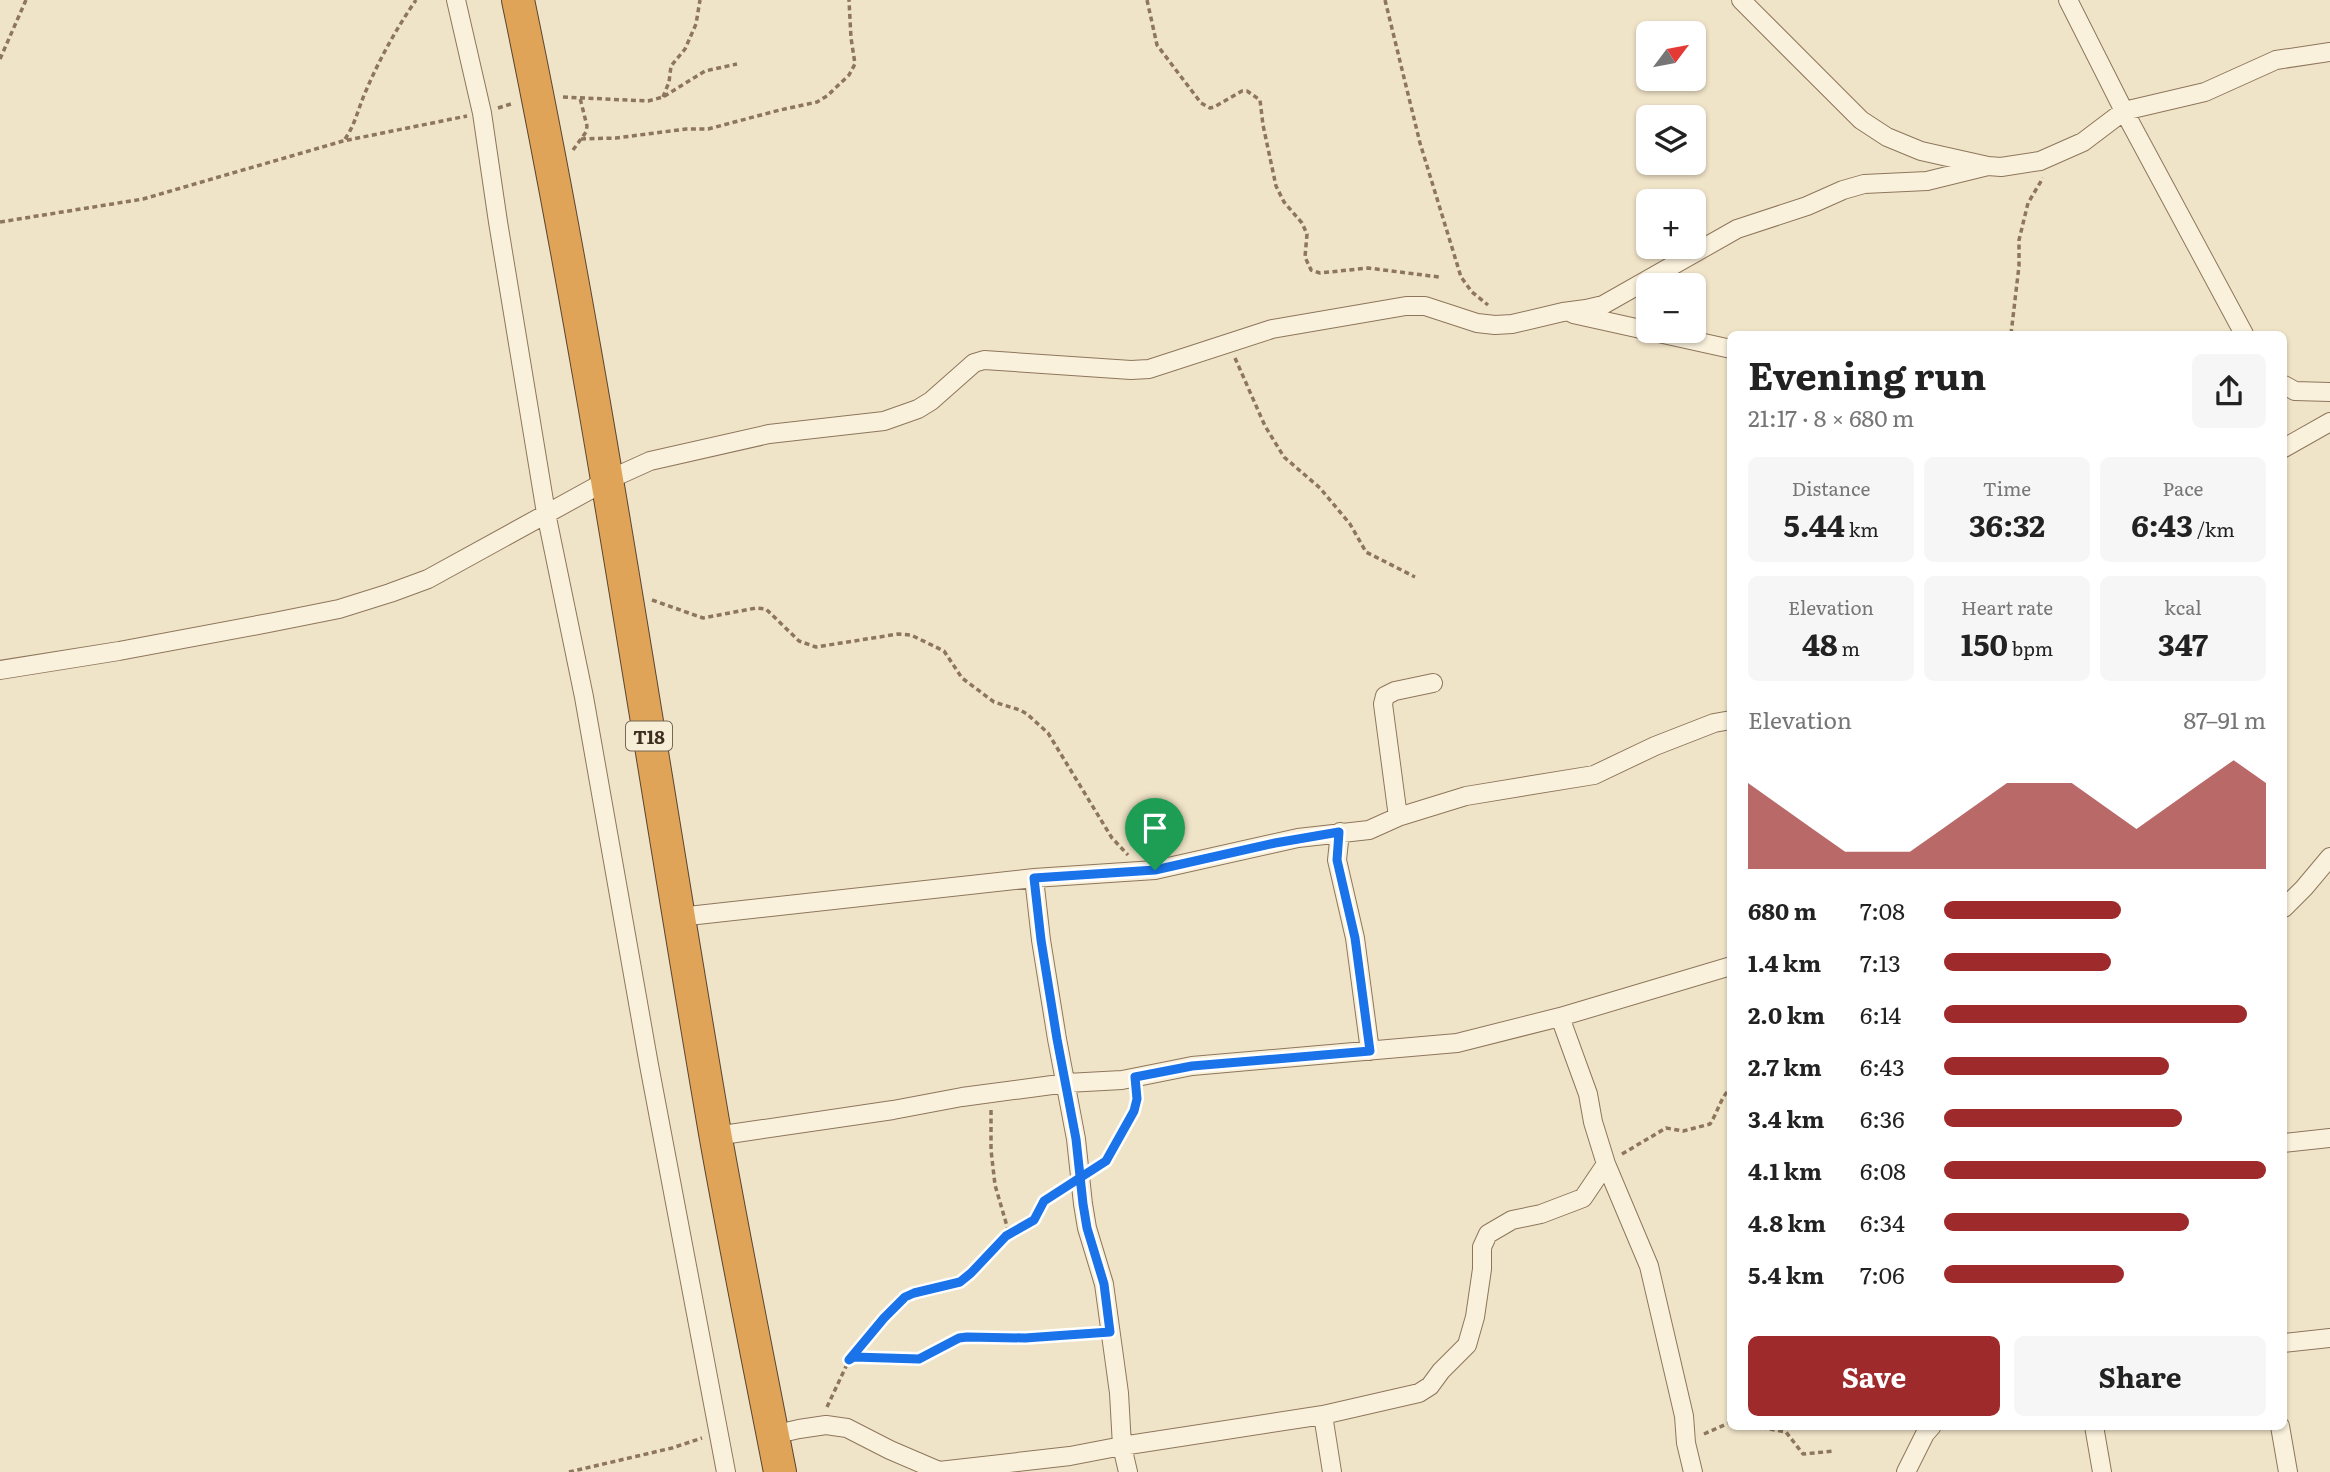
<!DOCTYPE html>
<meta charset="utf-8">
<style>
body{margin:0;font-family:Literata,serif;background:#f6f6f6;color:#222;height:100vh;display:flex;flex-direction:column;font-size:26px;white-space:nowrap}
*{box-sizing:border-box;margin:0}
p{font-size:23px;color:#767676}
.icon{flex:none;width:38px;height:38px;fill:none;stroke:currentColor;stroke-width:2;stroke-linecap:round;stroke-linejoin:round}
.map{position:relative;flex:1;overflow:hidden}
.drawer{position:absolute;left:1727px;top:331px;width:560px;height:1099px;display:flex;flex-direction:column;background:#fff;border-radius:10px;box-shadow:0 2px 5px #0004}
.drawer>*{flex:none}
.needle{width:46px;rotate:58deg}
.controls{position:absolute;left:1636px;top:21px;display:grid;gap:14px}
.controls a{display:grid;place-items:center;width:70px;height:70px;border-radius:10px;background:#fff;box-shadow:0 2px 5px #0004;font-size:35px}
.pin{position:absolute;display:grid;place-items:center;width:60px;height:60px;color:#fff;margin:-72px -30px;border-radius:50% 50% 50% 0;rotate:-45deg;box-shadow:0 0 7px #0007}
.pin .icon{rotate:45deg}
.round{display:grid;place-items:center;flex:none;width:74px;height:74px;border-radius:10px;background:#f6f6f6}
.head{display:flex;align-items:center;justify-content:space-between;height:119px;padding:0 21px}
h1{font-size:38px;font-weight:700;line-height:52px}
.figures{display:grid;grid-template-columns:repeat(3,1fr);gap:10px;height:119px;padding:7px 21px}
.figures div{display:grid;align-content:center;border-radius:10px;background:#f6f6f6;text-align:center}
.figures b{font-size:30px;font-weight:700}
.figures small{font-size:19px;font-weight:400}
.figures p{font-size:19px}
.chart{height:196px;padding:14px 21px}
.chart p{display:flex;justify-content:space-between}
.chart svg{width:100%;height:126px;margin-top:7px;fill:#9e2a2b;opacity:.7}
.action{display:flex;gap:14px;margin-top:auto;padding:14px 21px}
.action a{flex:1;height:80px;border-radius:10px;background:#9e2a2b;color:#fff;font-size:28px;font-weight:700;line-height:80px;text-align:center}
.action a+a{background:#f6f6f6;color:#222}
ul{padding:0 21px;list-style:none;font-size:23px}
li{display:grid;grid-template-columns:112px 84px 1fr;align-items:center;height:52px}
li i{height:18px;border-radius:9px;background:#9e2a2b}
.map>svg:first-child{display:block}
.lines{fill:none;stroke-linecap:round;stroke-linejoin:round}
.street-casing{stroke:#8d765c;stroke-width:20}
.highway-casing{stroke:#5b4430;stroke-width:34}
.path{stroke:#8d765c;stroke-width:3.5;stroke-dasharray:5 3.5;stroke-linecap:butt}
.street{stroke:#faf1dc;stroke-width:18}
.highway{stroke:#e0a458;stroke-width:32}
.route-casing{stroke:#fff;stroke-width:14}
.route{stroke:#1a73e8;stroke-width:9}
.labels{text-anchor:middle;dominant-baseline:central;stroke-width:5;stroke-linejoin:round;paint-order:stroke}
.shield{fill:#f7eed8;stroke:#756857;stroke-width:2}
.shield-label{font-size:18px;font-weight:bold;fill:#3d2e20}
</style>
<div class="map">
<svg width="2330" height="1472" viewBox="0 0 2330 1472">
<rect width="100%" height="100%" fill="#f0e4c8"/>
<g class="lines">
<defs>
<path id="street" d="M456,0L482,113L498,222L546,513L584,697L649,1065L726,1472
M1741,0L1861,120L1887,137L1921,151L1988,166L2001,167L2040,161L2083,142L2124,111L2205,92L2276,60L2330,52
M2068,0L2124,111L2244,334
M1573,314L1731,349
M2284,385L2295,391L2330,392
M2284,448L2330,422
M0,670L119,651L274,622L339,609L390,593L428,579L608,480L650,461L769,434L884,421L918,409L931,401L974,363L984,360L1131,370L1149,369L1272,329L1406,306H1425L1477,323L1495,325L1512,324L1563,312L1586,309L1603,305L1737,229L1807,206L1843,190L1864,184L1927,181L1988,166
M1398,817L1383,704L1385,696L1395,691L1433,683
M1340,832L1337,860L1355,938L1370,1051
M1034,878L1041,940L1057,1039L1076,1139L1083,1204L1087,1228L1104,1284L1119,1393L1122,1446L1128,1472
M2284,908L2304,888L2330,857
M679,917L1034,878L1155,870L1298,838L1369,830L1398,817L1466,796L1594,775L1655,746L1714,723L1731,720
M1560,1017L1588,1094L1593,1122L1606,1164L1649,1266L1684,1416L1686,1443L1693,1472
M716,1136L893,1110L962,1097L1067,1083L1122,1080L1192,1066L1457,1043L1560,1017L1731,966
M2284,1143L2330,1138
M2284,1343L2330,1338
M1323,1415L1332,1472
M2094,1426L2102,1472
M2280,1426L2288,1472
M773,1435L799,1429L826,1425L847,1428L890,1450L939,1471L1070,1456L1122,1446L1323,1415L1419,1393L1430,1386L1441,1371L1467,1345L1475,1317L1482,1269V1247L1488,1234L1512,1220L1541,1214L1583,1198L1606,1164
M1906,1472L1925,1434L1932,1426"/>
<path id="highway" d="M518,0C596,375 650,755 715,1133C735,1246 758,1359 780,1472"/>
</defs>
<use href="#street" class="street-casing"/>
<use href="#highway" class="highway-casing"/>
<path class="path" d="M1147,0L1157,45L1201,103L1210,108L1214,107L1242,91H1247L1260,100L1263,125L1276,186L1284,202L1302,223L1307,234L1305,257L1311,270L1320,273L1368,268L1439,277
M1385,0L1420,143L1461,277L1472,292L1488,305
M0,59L26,0
M563,97L648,101L663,97L705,71L737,64
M663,97L669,82L671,66L685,49L696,24L700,0
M498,108L514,103
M345,139C355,125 358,109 365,93C379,60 396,29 416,0
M581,139L616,138L686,129H708L780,110L817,102L827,96L849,75L855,64L851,38L849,0
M573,150L586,132L587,126L580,98
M0,222L143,199L343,141L467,116
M2011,334L2019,266V240L2028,203L2043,178
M1235,358L1265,426L1284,457L1320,488L1350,524L1366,552L1415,577
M652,600L703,618L756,608L766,609L799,641L816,647L898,634L911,635L944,651L962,678L994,702L1020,710L1027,714L1048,733L1112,838L1128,855
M991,1110V1150L995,1185L1009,1233
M1622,1154L1666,1128L1683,1131L1710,1124C1718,1112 1721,1096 1731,1088
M1095,1169C1112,1159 1135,1115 1136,1096
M849,1360L898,1303L914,1293L960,1282L971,1273L1006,1236L1033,1220L1044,1201L1064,1186
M827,1407L849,1360L854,1357L919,1359L959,1338L967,1337L1025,1338L1094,1333
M1753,1426L1786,1432L1803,1454L1835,1451
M1704,1434L1731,1422
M569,1472L672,1448L702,1438"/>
<use href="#street" class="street"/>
<use href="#highway" class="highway"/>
</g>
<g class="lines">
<defs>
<path id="route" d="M1155,870L1034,878L1041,940L1057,1039L1076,1139L1083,1204L1087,1228L1104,1284L1110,1332L1025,1338L967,1337L959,1338L919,1359L854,1357L849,1360L884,1318L905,1297L914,1293L960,1282L971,1273L1006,1236L1034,1220L1044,1201L1106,1161L1134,1111L1137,1099L1135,1077L1192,1066L1370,1051L1355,938L1337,860L1339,832L1275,843L1155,870"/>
</defs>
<use href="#route" class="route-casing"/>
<use href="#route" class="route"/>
</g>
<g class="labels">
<rect class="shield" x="626" y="721.5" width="46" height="29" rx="5"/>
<g class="shield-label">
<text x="649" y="736">T18</text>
</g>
</g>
</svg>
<div class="controls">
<a><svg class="needle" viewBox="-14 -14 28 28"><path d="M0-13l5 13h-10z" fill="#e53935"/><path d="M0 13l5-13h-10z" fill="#767676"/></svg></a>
<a><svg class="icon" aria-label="layers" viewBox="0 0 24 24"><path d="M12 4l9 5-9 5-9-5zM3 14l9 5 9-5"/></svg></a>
<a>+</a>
<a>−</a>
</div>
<div class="pin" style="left:1155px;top:870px;background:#1e9e55"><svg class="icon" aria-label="arrive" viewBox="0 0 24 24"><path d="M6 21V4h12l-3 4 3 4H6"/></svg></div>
<section class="drawer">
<div class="head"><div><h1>Evening run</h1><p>21:17 · 8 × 680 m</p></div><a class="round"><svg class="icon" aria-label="share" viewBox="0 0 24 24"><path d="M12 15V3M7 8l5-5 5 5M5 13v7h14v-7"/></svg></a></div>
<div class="figures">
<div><p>Distance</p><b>5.44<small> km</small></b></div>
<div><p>Time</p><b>36:32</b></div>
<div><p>Pace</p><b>6:43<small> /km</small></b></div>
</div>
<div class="figures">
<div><p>Elevation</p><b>48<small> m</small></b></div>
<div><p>Heart rate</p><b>150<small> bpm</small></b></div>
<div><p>kcal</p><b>347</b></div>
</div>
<div class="chart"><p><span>Elevation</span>87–91 m</p>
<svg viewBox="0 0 160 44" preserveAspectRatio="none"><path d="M0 44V14L10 22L20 30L30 38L40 38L50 38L60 30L70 22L80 14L90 14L100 14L110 22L120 30L130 22L140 14L150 6L160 14V44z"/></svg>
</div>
<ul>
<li><b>680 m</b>7:08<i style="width:55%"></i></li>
<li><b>1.4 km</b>7:13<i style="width:52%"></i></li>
<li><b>2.0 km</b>6:14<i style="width:94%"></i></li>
<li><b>2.7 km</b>6:43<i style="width:70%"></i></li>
<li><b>3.4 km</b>6:36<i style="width:74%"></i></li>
<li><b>4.1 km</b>6:08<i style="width:100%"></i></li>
<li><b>4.8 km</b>6:34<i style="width:76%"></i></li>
<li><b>5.4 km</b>7:06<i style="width:56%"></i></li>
</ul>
<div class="action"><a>Save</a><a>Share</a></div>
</section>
</div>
